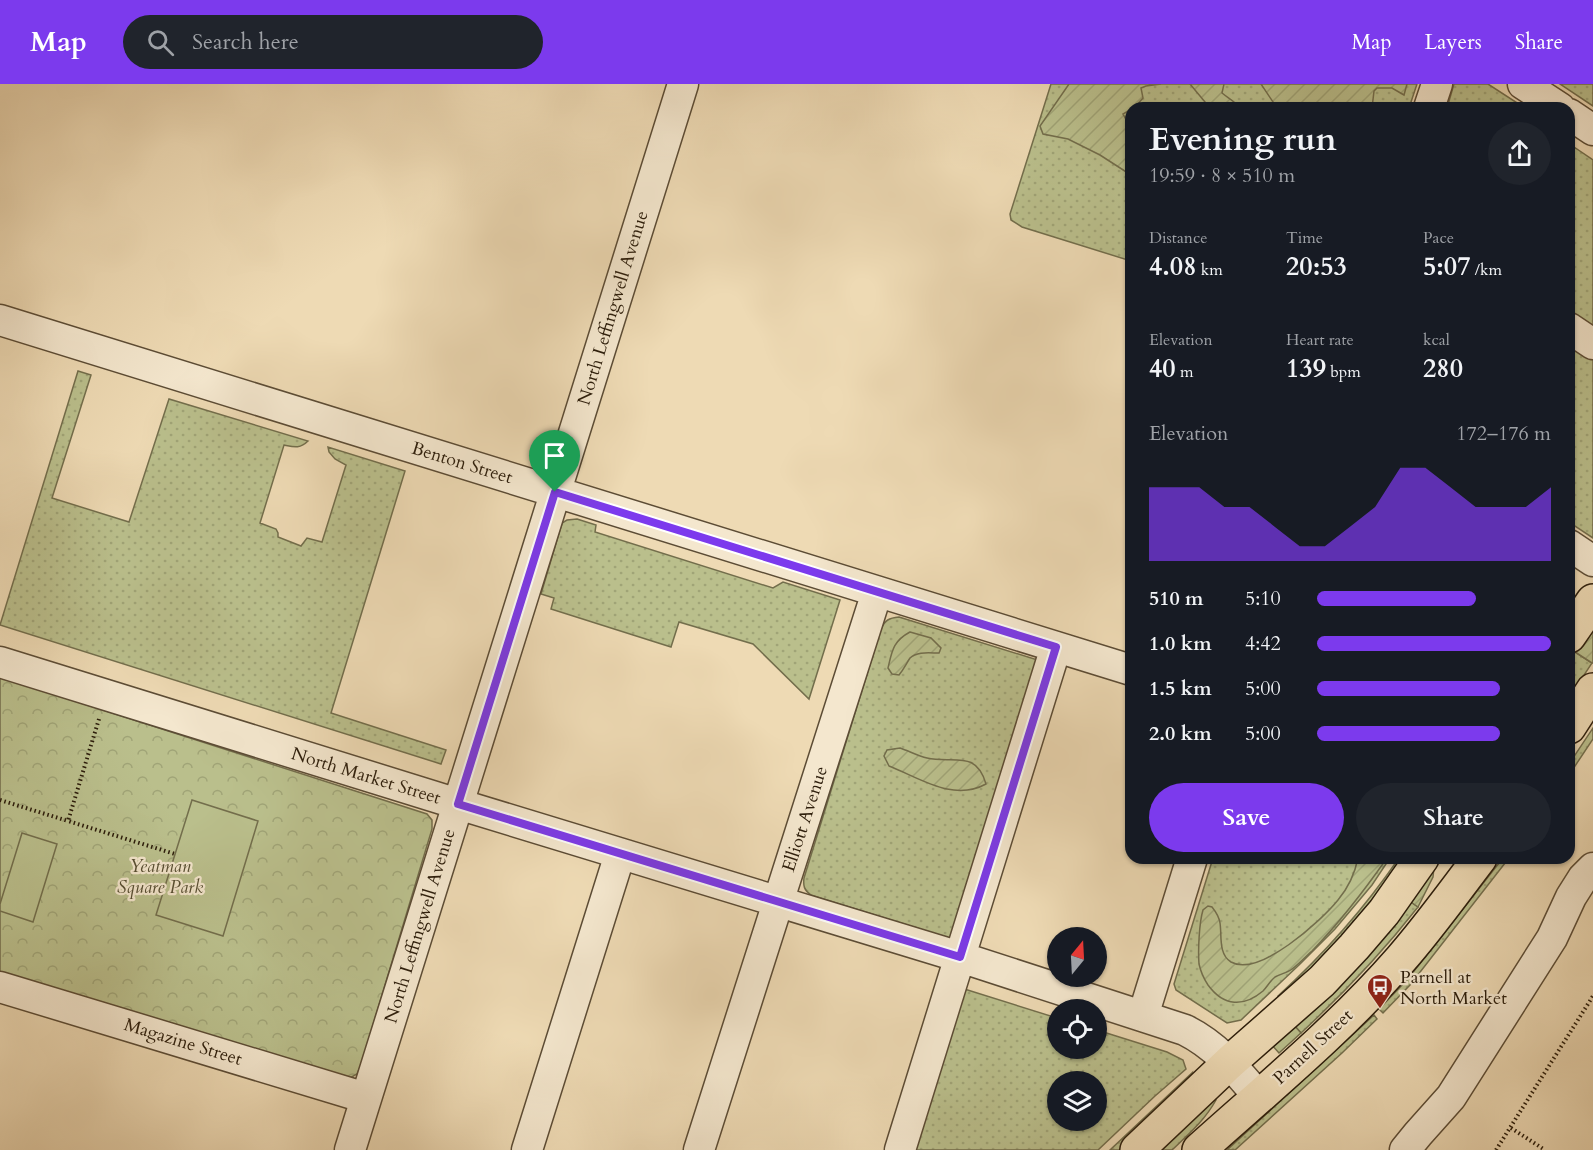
<!DOCTYPE html>
<meta charset="utf-8">
<style>
body{margin:0;font-family:Cardo,serif;background:#20242c;color:#f1f3f6;height:100vh;display:flex;flex-direction:column;font-size:22px;white-space:nowrap}
*{box-sizing:border-box;margin:0}
p{font-size:20px;color:#9ea1a6}
.icon{flex:none;width:33px;height:33px;fill:none;stroke:currentColor;stroke-width:2;stroke-linecap:round;stroke-linejoin:round}
.map{position:relative;flex:1;overflow:hidden}
.panel{position:absolute;left:1125px;top:18px;width:450px;height:762px;display:flex;flex-direction:column;background:#171b24;border-radius:18px;box-shadow:0 2px 4px #0004}
.panel>*{flex:none}
.needle{width:39px;rotate:18deg}
.controls{position:absolute;left:1047px;top:843px;display:grid;gap:12px}
.controls a{display:grid;place-items:center;width:60px;height:60px;border-radius:50%;background:#171b24;box-shadow:0 2px 4px #0004;font-size:30px}
.pin{position:absolute;display:grid;place-items:center;width:51px;height:51px;color:#fff;margin:-62px -26px;border-radius:50% 50% 50% 0;rotate:-45deg;box-shadow:0 0 6px #0007}
.pin .icon{rotate:45deg}
.round{display:grid;place-items:center;flex:none;width:63px;height:63px;border-radius:32px;background:#20242c}
.overview{display:flex;align-items:center;justify-content:space-between;height:102px;padding:0 24px}
h1{font-size:33px;font-weight:700;line-height:45px}
.metrics{display:grid;grid-template-columns:repeat(3,1fr);gap:9px;height:102px;padding:6px 24px}
.metrics div{display:grid;align-content:center}
.metrics b{font-size:26px;font-weight:700}
.metrics small{font-size:16px;font-weight:400}
.metrics p{font-size:16px}
.chart{height:168px;padding:12px 24px}
.chart p{display:flex;justify-content:space-between}
.chart svg{width:100%;height:108px;margin-top:6px;fill:#7c3aed;opacity:.7}
.action{display:flex;gap:12px;margin-top:auto;padding:12px 24px}
.action a{flex:1;height:69px;border-radius:36px;background:#7c3aed;color:#fff;font-size:24px;font-weight:700;line-height:69px;text-align:center}
.action a+a{background:#20242c;color:#f1f3f6}
ul{padding:0 24px;list-style:none;font-size:20px}
li{display:grid;grid-template-columns:96px 72px 1fr;align-items:center;height:45px}
li i{height:15px;border-radius:8px;background:#7c3aed}
header{display:flex;align-items:center;gap:36px;box-sizing:border-box;height:84px;padding:0 30px;background:#7c3aed;color:#fff}
header strong{font-size:28px}
nav{display:flex;gap:33px;margin-inline-start:auto;font-size:21px}
.search{width:420px;height:54px;background:#20242c;display:flex;align-items:center;gap:15px;box-sizing:border-box;padding:0 21px;border-radius:33px;color:#9ea1a6;font-size:22px}
.map>svg:first-child{display:block}
.grass{fill:url(#grass-dots);stroke:#736e4c;stroke-width:1.5;fill-rule:evenodd}
.park{fill:url(#park-crowns);stroke:#736e4c;stroke-width:1.5}
.garden{fill:url(#garden-furrows);stroke:#736e4c;stroke-width:1.5}
.pitch{fill:#babf8c;stroke:#736e4c;stroke-width:1.5}
.lines{fill:none;stroke-linecap:round;stroke-linejoin:round}
.minor-casing{stroke:#5c4c35;stroke-width:33}
.major-casing{stroke:#2c1d0b;stroke-width:36}
.path{stroke:#2c1d0b;stroke-width:4;stroke-dasharray:1.5 3;stroke-linecap:butt}
.minor{stroke:#f4e7ce;stroke-width:30}
.major{stroke:#eedab4;stroke-width:33}
.route-casing{stroke:#fff;stroke-width:12}
.route{stroke:#7c3aed;stroke-width:8}
.labels{text-anchor:middle;dominant-baseline:central;stroke-width:4.5;stroke-linejoin:round;paint-order:stroke}
.street-label{font-size:18px;fill:#2c1d0b;stroke:#f4e7ce}
.park-label{font-size:18px;font-style:italic;fill:#574e32;stroke:#f4e7ce}
.poi-label{font-size:18px;fill:#2c1d0b;stroke:#f4e7ce;text-anchor:start}
</style>
<header>
<strong>Map</strong>
<div class="search"><svg class="icon" aria-label="search" viewBox="0 0 24 24"><circle cx="10" cy="10" r="6"/><path d="M15 15l6 6"/></svg>Search here</div>
<nav><a>Map</a><a>Layers</a><a>Share</a></nav>
</header>
<div class="map">
<svg width="1593" height="1066" viewBox="0 0 1593 1066">
<defs>
<pattern id="grass-dots" width="8" height="8" patternUnits="userSpaceOnUse" patternTransform="scale(1.5)"><rect width="8" height="8" fill="#babf8c"/><path d="M2 2h.1M6 6h.1" fill="none" stroke="#a0a477" stroke-width="1.8" stroke-linecap="round"/></pattern>
<pattern id="park-crowns" width="20" height="18" patternUnits="userSpaceOnUse" patternTransform="scale(1.5)"><rect width="20" height="18" fill="#babf8c"/><path d="M2 6a3 3 0 1 1 6 0M12 15a3 3 0 1 1 6 0" fill="none" stroke="#a0a477"/></pattern>
<pattern id="garden-furrows" width="10" height="10" patternUnits="userSpaceOnUse" patternTransform="scale(1.5)"><rect width="10" height="10" fill="#babf8c"/><path d="M-1 1l2-2M0 10L10 0M9 11l2-2" fill="none" stroke="#a0a477"/></pattern>
</defs>
<rect width="100%" height="100%" fill="#eedab4"/>
<filter id="stains"><feTurbulence type="fractalNoise" baseFrequency=".00333" numOctaves="4"/><feColorMatrix values="0 0 0 0 .2 0 0 0 0 .09 0 0 0 0 .02 0 0 0 .5 -.17"/></filter>
<radialGradient id="worn" r=".72"><stop offset=".6" stop-color="#630" stop-opacity="0"/><stop offset="1" stop-color="#630" stop-opacity=".3"/></radialGradient>
<path class="grass" d="M1051,0H1417L1409,24H1131V177L1022,143L1011,136L1010,130Z
M1454,0H1488L1525,24H1447Z
M1560,0H1593V22Z
M1574,63L1593,76V251L1569,235V71Z
M1569,253L1593,269V454L1569,438Z
M78,287L91,291L52,414L129,438L169,315L308,357C300,365 294,363 284,361L260,439L276,445L278,449V453L301,462L307,454L322,458L346,381L335,375L329,368L328,363L405,387L331,629L446,666L441,680L0,541Z
M577,435L596,441L595,448L773,504L783,498L840,516L809,615L753,560L679,538L671,563L551,525L554,514L541,510L562,439L567,436Z
M899,533L1044,578L958,857L811,811C804,806 803,802 804,794L881,545C885,536 889,534 899,533Z
M1572,566L1592,579L1569,614V572Z
M1593,644V655L1569,691V680Z
M1213,774H1390L1372,801L1335,845L1299,881L1241,936L1227,939L1176,906L1174,900Z
M1399,774H1405L1368,826L1282,917L1278,912C1324,870 1364,825 1399,774Z
M1503,774H1509L1410,901L1383,929L1379,925L1407,896Z
M1408,816L1418,823C1382,869 1343,910 1301,949L1293,940Z
M958,903L1057,934L1058,964H1096L1097,946L1167,968L1183,976L1186,985L1155,1012L1098,1066H908ZM1058,998H1096V1036H1058Z
M1374,931L1377,935L1342,969L1235,1066H1227Z
M1192,989L1190,996L1119,1066H1110Z
M1212,1012L1216,1016C1205,1036 1189,1050 1172,1066H1154Z"/>
<path class="park" d="M0,593L427,730L432,736V745L361,981L357,990L350,994L0,889Z"/>
<path class="garden" d="M1069,0H1161L1146,2L1141,4L1143,14L1135,23L1123,30L1128,39L1131,41V91L1100,71L1068,55L1043,50L1040,42Z
M1190,0H1224L1222,9C1228,14 1236,18 1240,24H1210Z
M1261,0H1407L1404,11L1392,4H1377L1374,7L1372,24H1279L1273,18Z
M1593,544V579H1592L1572,566Z
M910,548L931,554L941,564L939,569C930,569 917,567 910,574C906,580 904,585 899,591L892,590L888,584C892,567 893,557 910,548Z
M900,664C909,667 918,672 927,674C953,680 976,665 986,700C953,718 920,694 889,682L884,672L887,666Z
M1358,774H1387C1364,807 1340,838 1312,867C1305,873 1299,880 1292,885C1287,889 1280,890 1275,893C1270,897 1267,903 1263,907C1244,923 1224,923 1208,901C1204,895 1201,889 1199,880C1198,867 1199,839 1203,826L1208,822L1212,823C1216,828 1219,832 1220,839C1222,851 1218,870 1231,878C1259,894 1322,836 1338,816C1348,804 1355,789 1358,774Z
M1434,783L1433,793L1418,823L1408,816Z
M1293,940L1301,949L1279,969L1271,960Z"/>
<path class="pitch" d="M192,716L258,737L223,852L156,831Z
M22,749L57,760L33,838L0,827V820Z"/>
<g class="lines">
<defs>
<path id="minor" d="M1523,0L1560,24
M1429,24L1437,0
M1569,30L1593,46
M0,236L1131,586
M1569,244L1593,260
M1569,461L1593,477
M0,578L458,720L960,873L1185,946C1217,962 1237,987 1259,1013
M0,903L366,1014
M1143,932L1192,774
M350,1066L683,0
M527,1066L620,770
M699,1066L877,508
M900,1066L1056,563
M1405,1066L1418,1050L1451,1013L1552,854L1571,813L1583,794L1593,784"/>
<path id="major" d="M1569,552L1593,517
M1569,643L1593,606
M1137,1066L1230,978L1322,897L1354,863L1384,828L1422,774
M1199,1066C1268,1004 1340,945 1401,875C1429,843 1454,808 1480,774"/>
</defs>
<use href="#minor" class="minor-casing"/>
<use href="#major" class="major-casing"/>
<path class="path" d="M99,635L68,737L175,770
M0,716L68,737
M1511,1044L1545,1066
M1496,1066L1593,912"/>
<use href="#minor" class="minor"/>
<use href="#major" class="major"/>
</g>
<g class="lines">
<defs>
<path id="route" d="M555,408L1056,563L960,873L458,720Z"/>
</defs>
<use href="#route" class="route-casing"/>
<use href="#route" class="route"/>
</g>
<defs>
<symbol id="bus-pin" viewBox="-11 -11 22 30"><path d="M0 17L-7.5 6A9.5 9.5 0 1 1 7.5 6Z" fill="#8f2418" stroke="#f4e7ce"/><path d="M-5-6H5V4H4V6H2V4H-2V6H-4V4H-5ZM-3.5-4V0h7V-4ZM-3.5 1.2v1.5H-2V1.2ZM2 1.2v1.5H3.5V1.2Z" fill="#fff"/></symbol>
</defs>
<g fill-rule="evenodd">
<use href="#bus-pin" x="1365" y="888" width="30" height="40"/>
</g>
<g class="labels">
<g class="street-label">
<text transform="translate(613 224) rotate(-73)">North Leffingwell Avenue</text>
<text transform="translate(462 379) rotate(17)">Benton Street</text>
<text transform="translate(366 692) rotate(17)">North Market Street</text>
<text transform="translate(805 735) rotate(-72)">Elliott Avenue</text>
<text transform="translate(420 842) rotate(-73)">North Leffingwell Avenue</text>
<text transform="translate(183 958) rotate(17)">Magazine Street</text>
<text transform="translate(1313 963) rotate(-43)">Parnell Street</text>
</g>
<g class="park-label">
<text x="160" y="782">Yeatman<tspan x="160" dy="21">Square Park</tspan></text>
</g>
<g class="poi-label">
<text x="1400" y="893">Parnell at<tspan x="1400" dy="21">North Market</tspan></text>
</g>
</g>
<rect width="100%" height="100%" filter="url(#stains)"/>
<rect width="100%" height="100%" fill="url(#worn)"/>
</svg>
<div class="controls">
<a><svg class="needle" viewBox="-14 -14 28 28"><path d="M0-13l5 13h-10z" fill="#e53935"/><path d="M0 13l5-13h-10z" fill="#9ea1a6"/></svg></a>
<a><svg class="icon" aria-label="locate" viewBox="0 0 24 24"><circle cx="12" cy="12" r="6"/><path d="M12 2v4M12 18v4M2 12h4M18 12h4"/></svg></a>
<a><svg class="icon" aria-label="layers" viewBox="0 0 24 24"><path d="M12 4l9 5-9 5-9-5zM3 14l9 5 9-5"/></svg></a>
</div>
<div class="pin" style="left:555px;top:408px;background:#1e9e55"><svg class="icon" aria-label="arrive" viewBox="0 0 24 24"><path d="M6 21V4h12l-3 4 3 4H6"/></svg></div>
<section class="panel">
<div class="overview"><div><h1>Evening run</h1><p>19:59 · 8 × 510 m</p></div><a class="round"><svg class="icon" aria-label="share" viewBox="0 0 24 24"><path d="M12 15V3M7 8l5-5 5 5M5 13v7h14v-7"/></svg></a></div>
<div class="metrics">
<div><p>Distance</p><b>4.08<small> km</small></b></div>
<div><p>Time</p><b>20:53</b></div>
<div><p>Pace</p><b>5:07<small> /km</small></b></div>
</div>
<div class="metrics">
<div><p>Elevation</p><b>40<small> m</small></b></div>
<div><p>Heart rate</p><b>139<small> bpm</small></b></div>
<div><p>kcal</p><b>280</b></div>
</div>
<div class="chart"><p><span>Elevation</span>172–176 m</p>
<svg viewBox="0 0 160 44" preserveAspectRatio="none"><path d="M0 44V14L10 14L20 14L30 22L40 22L50 30L60 38L70 38L80 30L90 22L100 6L110 6L120 14L130 22L140 22L150 22L160 14V44z"/></svg>
</div>
<ul>
<li><b>510 m</b>5:10<i style="width:68%"></i></li>
<li><b>1.0 km</b>4:42<i style="width:100%"></i></li>
<li><b>1.5 km</b>5:00<i style="width:78%"></i></li>
<li><b>2.0 km</b>5:00<i style="width:78%"></i></li>
</ul>
<div class="action"><a>Save</a><a>Share</a></div>
</section>
</div>
